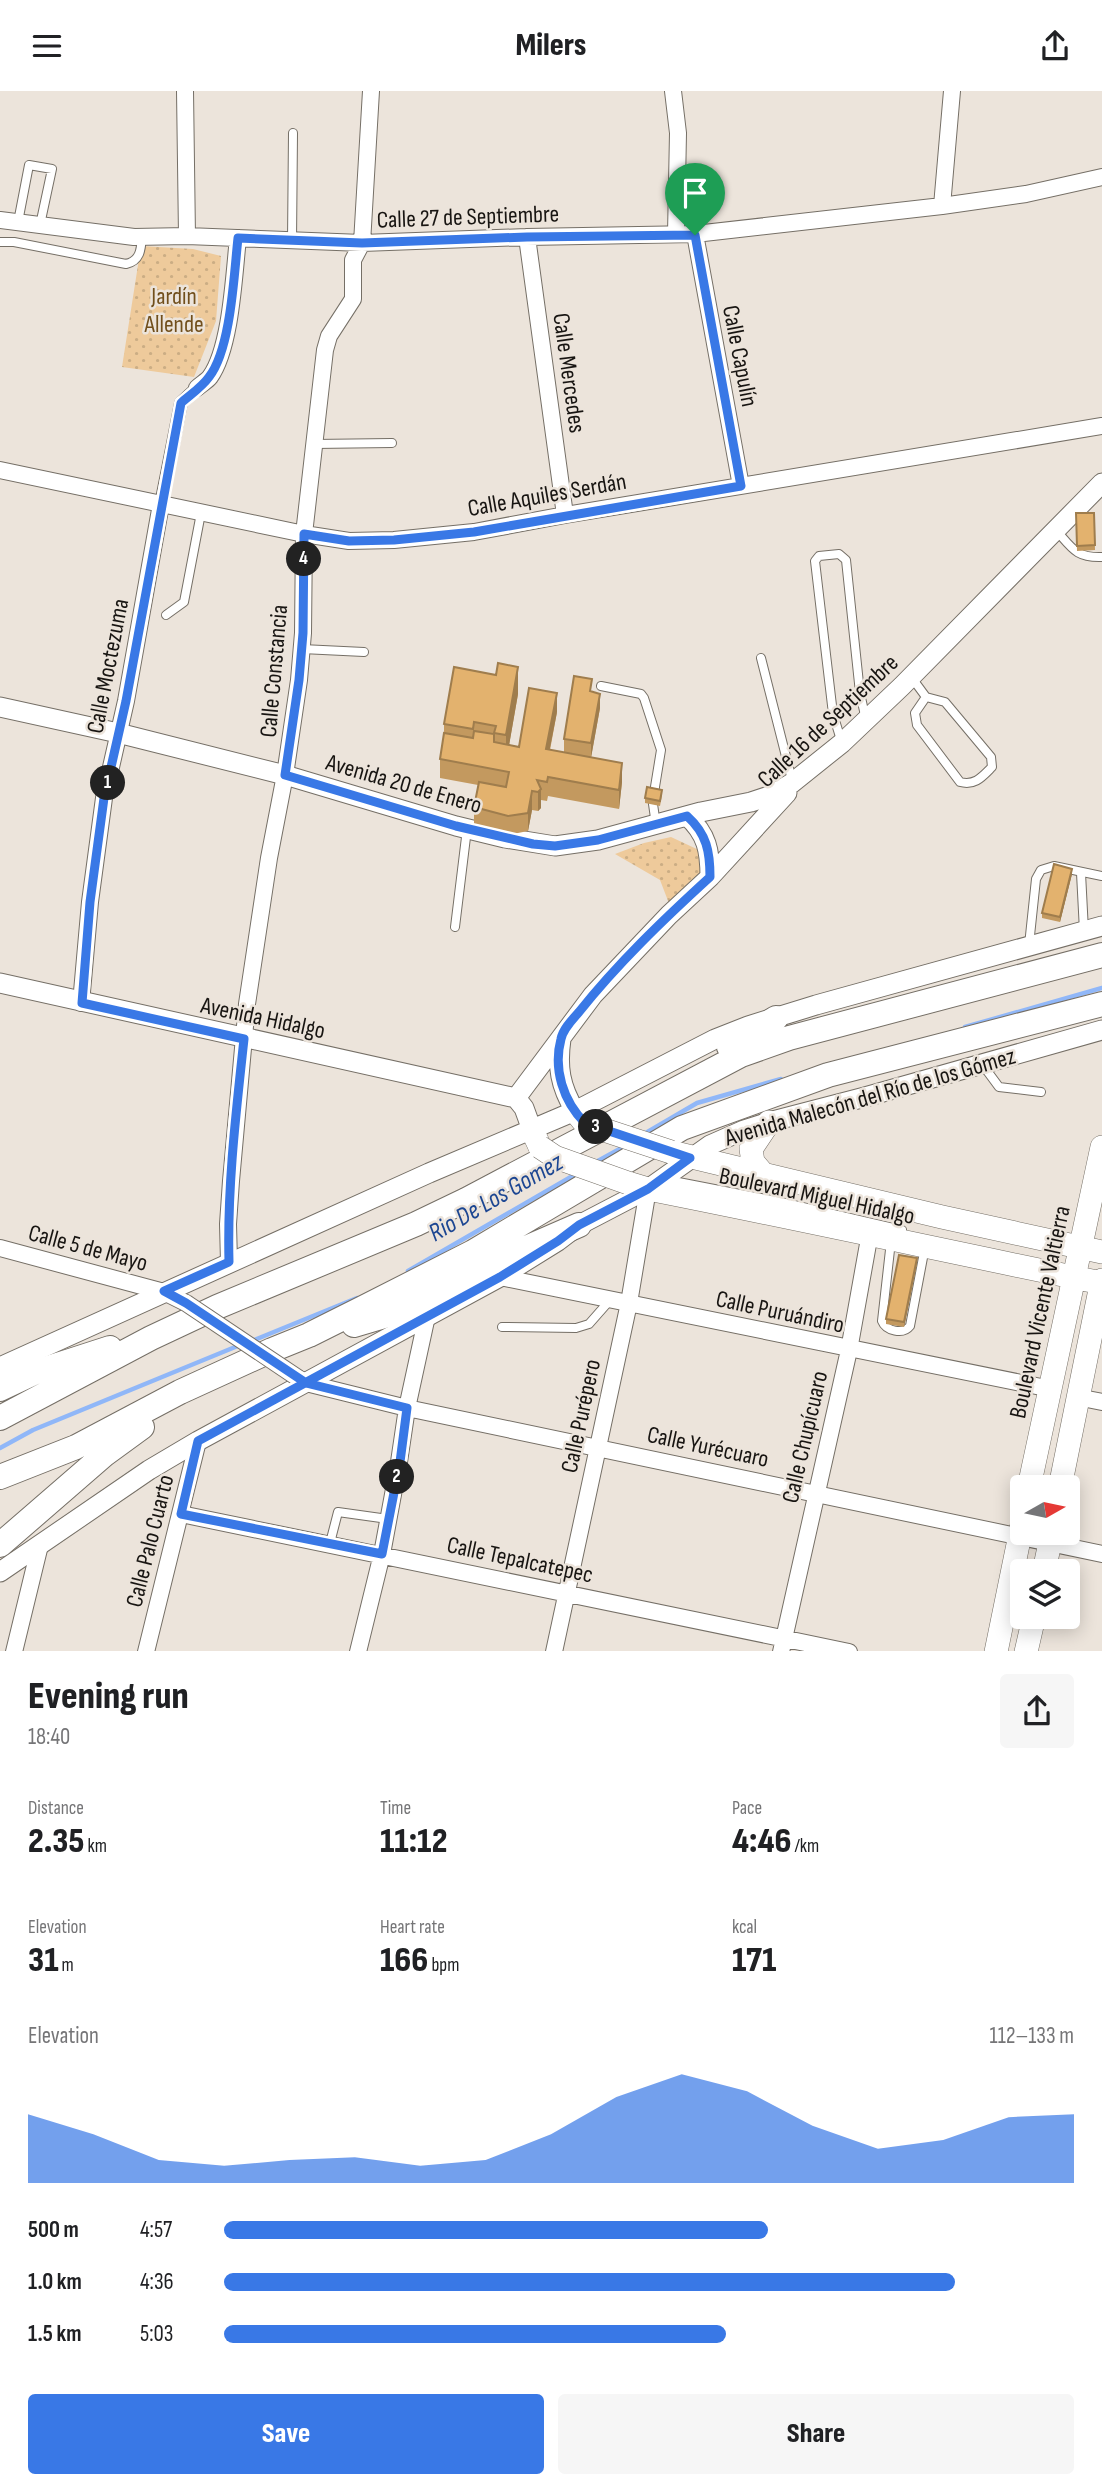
<!DOCTYPE html>
<meta charset="utf-8">
<style>
body{margin:0;font-family:"Sofia Sans Condensed",sans-serif;background:#f6f6f6;color:#202124;height:100vh;display:flex;flex-direction:column;font-size:26px;white-space:nowrap}
*{box-sizing:border-box;margin:0}
p{font-size:23px;color:#757577}
.icon{flex:none;width:38px;height:38px;fill:none;stroke:currentColor;stroke-width:2;stroke-linecap:round;stroke-linejoin:round}
.map{position:relative;height:1560px;overflow:hidden}
.panel{display:flex;flex-direction:column;background:#fff;flex:1}
.panel>*{flex:none}
.needle{width:46px;rotate:81deg}
.tools{position:absolute;left:1010px;top:1384px;display:grid;gap:14px}
.tools a{display:grid;place-items:center;width:70px;height:70px;border-radius:7px;background:#fff;box-shadow:0 4px 18px #0003;font-size:35px}
.pin{position:absolute;display:grid;place-items:center;width:60px;height:60px;color:#fff;margin:-72px -30px;border-radius:50% 50% 50% 0;rotate:-45deg;box-shadow:0 0 7px #0007}
.pin .icon{rotate:45deg}
.km{position:absolute;width:35px;height:35px;margin:-18px;border-radius:50%;background:#222;color:#fff;font-size:19px;line-height:35px;text-align:center}
.round{display:grid;place-items:center;flex:none;width:74px;height:74px;border-radius:7px;background:#f6f6f6}
.headline{display:flex;align-items:center;justify-content:space-between;height:119px;padding:0 28px}
h1{font-size:38px;font-weight:800;line-height:52px}
.figures{display:grid;grid-template-columns:repeat(3,1fr);gap:10px;height:119px;padding:7px 28px}
.figures div{display:grid;align-content:center}
.figures b{font-size:35px;font-weight:800}
.figures small{font-size:19px;font-weight:400}
.figures p{font-size:19px}
.chart{height:196px;padding:14px 28px}
.chart p{display:flex;justify-content:space-between}
.chart svg{width:100%;height:126px;margin-top:7px;fill:#3978e6;opacity:.7}
.button{display:flex;gap:14px;margin-top:auto;padding:14px 28px}
.button a{flex:1;height:80px;border-radius:7px;background:#3978e6;color:#fff;font-size:28px;font-weight:800;line-height:80px;text-align:center}
.button a+a{background:#f6f6f6;color:#202124}
ul{padding:0 28px;list-style:none;font-size:23px}
li{display:grid;grid-template-columns:112px 84px 1fr;align-items:center;height:52px}
li i{height:18px;border-radius:9px;background:#3978e6}
header{display:flex;justify-content:space-between;align-items:center;height:91px;padding:0 28px;background:#fff;font-size:32px;font-weight:800}
.map>svg:first-child{display:block}
.park{fill:url(#park-dots)}
.lines{fill:none;stroke-linecap:round;stroke-linejoin:round}
.stream{stroke:#90b7f8;stroke-width:4.5}
.service-casing{stroke:#756f66;stroke-width:10}
.pedestrian-casing{stroke:#756f66;stroke-width:14}
.minor-casing{stroke:#756f66;stroke-width:18}
.tertiary-casing{stroke:#756f66;stroke-width:21}
.secondary-casing{stroke:#756f66;stroke-width:24}
.primary-casing{stroke:#756f66;stroke-width:26}
.service{stroke:#fff;stroke-width:8}
.pedestrian{stroke:#fff;stroke-width:12}
.minor{stroke:#fff;stroke-width:16}
.tertiary{stroke:#fff;stroke-width:19}
.secondary{stroke:#fff;stroke-width:23}
.primary{stroke:#fff;stroke-width:24}
.minor-bridge-casing{stroke:#756f66;stroke-width:18;stroke-linecap:butt}
.secondary-bridge-casing{stroke:#756f66;stroke-width:24;stroke-linecap:butt}
.minor-bridge{stroke:#fff;stroke-width:16}
.secondary-bridge{stroke:#fff;stroke-width:23}
.wall{fill:#c3995f}
.shaded-wall{fill:#9f7d4d}
.building{fill:#e3b26e;stroke:#9f7d4d;stroke-width:2}
.route-casing{stroke:#fff;stroke-width:14}
.route{stroke:#3978e6;stroke-width:9}
.labels{text-anchor:middle;dominant-baseline:central;stroke-width:5;stroke-linejoin:round;paint-order:stroke}
.street-label{font-size:24px;fill:#181512;stroke:#ece4db}
.park-label{font-size:24px;fill:#714f1c;stroke:#ece4db}
.water-label{font-size:26px;font-style:italic;fill:#1c4692;stroke:#ece4db}
</style>
<header><svg class="icon" aria-label="menu" viewBox="0 0 24 24"><path d="M4 6h16M4 12h16M4 18h16"/></svg>Milers<svg class="icon" aria-label="share" viewBox="0 0 24 24"><path d="M12 15V3M7 8l5-5 5 5M5 13v7h14v-7"/></svg></header>
<div class="map">
<svg width="1102" height="1561" viewBox="0 0 1102 1561">
<defs>
<pattern id="park-dots" width="8" height="8" patternUnits="userSpaceOnUse" patternTransform="scale(1.75)"><rect width="8" height="8" fill="#eeca9b"/><path d="M2 2h.1M6 6h.1" fill="none" stroke="#cbad84" stroke-width="1.8" stroke-linecap="round"/></pattern>
</defs>
<rect width="100%" height="100%" fill="#ece4db"/>
<path class="park" d="M141,155L193,158L221,165L216,230L194,286L122,276Z
M671,746L701,760L702,781L670,815L660,789L615,763L644,752Z"/>
<g class="lines">
<path class="stream" d="M965,936L1102,897
M644,1043L697,1012L781,988
M596,1071L625,1055
M408,1180L576,1083
M252,1250L357,1207
M0,1357L33,1339L240,1254"/>
<defs>
<path id="service" d="M18,131L29,74L52,78L40,134
M292,150L293,42
M0,151H14L126,173C140,170 141,159 142,146
M314,353L392,352
M1056,439C1072,457 1076,467 1102,466
M166,524L184,511L201,422
M302,558L364,561
M761,567L792,689
M912,587L926,606L945,611L991,666L992,676C982,686 975,695 960,691L917,634L915,622L926,606
M601,595L641,603L644,607L661,659L654,702
M841,649L833,623L815,470L819,465L839,463L846,469L860,602L866,629
M653,713L656,734
M1081,782L1084,840
M455,836L467,738
M1029,854L1036,788L1041,779L1054,775L1102,785
M982,973L999,996L1041,1001
M668,1089L777,1110L902,1139
M891,1150L882,1230C886,1240 903,1244 910,1235L925,1156
M502,1236L576,1237L589,1233L611,1208
M330,1452L338,1421L388,1428"/>
<path id="pedestrian" d="M161,413L181,312L197,297"/>
<path id="minor" d="M185,0L187,145
M673,0L678,42L676,143
M942,115L952,0
M0,129L134,146L187,145L362,152L527,146L695,143L942,115L1026,103L1102,86
M695,143L741,395
M527,146L565,424
M197,297C201,293 207,290 210,286C231,257 234,183 238,147
M0,379L304,443L349,450L394,449L474,441L565,424L1102,335
M81,912L90,811L104,707L126,610L161,413
M0,1157L164,1201L186,1212
M229,1171L228,1133L231,1090L247,913L269,767L285,684L299,589L303,542L304,443L325,259L329,245L353,208V169L362,152L371,0
M500,1186L1051,1298
M300,1288L306,1292L407,1317L1102,1463
M1077,1306L1102,1311
M181,1423L849,1561
M14,1561L40,1454
M146,1561L198,1350
M358,1561L382,1463L399,1371L407,1317L427,1225
M554,1561L629,1212L648,1098
M781,1561L849,1259L870,1142"/>
<path id="tertiary" d="M0,616L118,642L285,684L456,735L505,747L555,755L598,749L701,721L751,711L772,704L792,692L842,652L902,595L1102,392
M687,725C707,743 710,760 710,786
M0,892L516,1007
M561,948C557,976 560,995 575,1020
M516,1007L593,904L669,824L710,786L787,702
M516,1007L524,1017L532,1039
M0,1276L429,1082L575,1020L715,948L748,935L816,914L1102,835
M0,1481L149,1379L198,1350L500,1186L558,1150L579,1134L648,1098L710,1054L744,1039L769,1031L865,1006L1102,939"/>
<path id="secondary" d="M575,1020L583,1030L592,1035
M532,1039L540,1056
M671,1061L942,1126L1102,1161
M764,1084L753,1071L751,1058L769,1031
M628,1092L648,1098C800,1128 950,1161 1102,1192
M1029,1396L1102,1056
M1060,1396L1102,1189
M1044,1480L1052,1442
M996,1561L1022,1434
M1026,1561L1034,1526"/>
<path id="primary" d="M729,956L776,927
M354,1234L391,1223L517,1161L579,1134
M0,1298L36,1281L110,1257
M0,1327L151,1247L217,1216L416,1133L466,1109L741,964L789,947L1102,864
M0,1386L76,1356L180,1301L272,1259L309,1244L363,1217L473,1161L682,1037L828,984L1102,913
M0,1454L105,1363L142,1336"/>
</defs>
<use href="#service" class="service-casing"/>
<use href="#pedestrian" class="pedestrian-casing"/>
<use href="#minor" class="minor-casing"/>
<use href="#tertiary" class="tertiary-casing"/>
<use href="#secondary" class="secondary-casing"/>
<use href="#primary" class="primary-casing"/>
<use href="#service" class="service"/>
<use href="#pedestrian" class="pedestrian"/>
<use href="#minor" class="minor"/>
<use href="#tertiary" class="tertiary"/>
<use href="#secondary" class="secondary"/>
<use href="#primary" class="primary"/>
<defs>
<path id="minor-bridge" d="M186,1212L298,1287"/>
<path id="secondary-bridge" d="M592,1035L671,1061
M540,1056L555,1066L628,1092"/>
</defs>
<use href="#minor-bridge" class="minor-bridge-casing"/>
<use href="#secondary-bridge" class="secondary-bridge-casing"/>
<use href="#minor-bridge" class="minor-bridge"/>
<use href="#secondary-bridge" class="secondary-bridge"/>
</g>
<path class="wall" d="M1076,422H1094L1095,459L1077,460Z
M592,601L600,617L591,666L622,691L619,718L548,705L547,710L541,709V717L538,720L532,719L528,740L508,744L474,735V716L478,694L440,687V668L444,642V633L518,603L509,654L519,656L557,621L550,659L564,661V648Z
M662,704L660,715L645,712V707Z
M1072,783L1060,831L1042,827V822Z
M917,1172L904,1236L886,1233V1228Z"/>
<path class="shaded-wall" d="M518,576V603L506,672V644Z
M557,602V621L546,677V658Z
M600,603V617L591,667V652Z
M622,672V691L619,718V699Z
M541,698V717L538,720V701Z
M532,700V719L528,740V722Z
M1072,778V783L1060,831V826Z
M917,1167V1172L904,1236V1231Z"/>
<path class="building" d="M1076,422H1094L1095,454L1077,455Z
M498,572L518,576L506,644L494,642L496,635L474,631L473,638L444,633L454,576L496,584Z
M574,585L592,588L590,600L600,603L591,652L564,648Z
M529,597L557,602L546,658L622,672L619,699L548,686L547,691L537,689L541,698L538,701L532,700L528,722L508,725L474,716L479,691L506,696L509,681L440,668L444,642L473,647L474,640L494,643V651L519,656Z
M647,696L662,699L660,710L645,707Z
M1054,773L1072,778L1060,826L1042,822Z
M899,1164L917,1167L904,1231L886,1228Z"/>
<g class="lines">
<defs>
<path id="route" d="M695,144L527,146L362,152L238,147C234,183 231,258 209,286C202,296 190,304 181,312L126,610L104,707L90,811L82,912L244,948C236,1022 227,1097 229,1171L164,1200L186,1212L306,1292L407,1317L400,1371L382,1463L181,1423L198,1350L500,1186L558,1150L579,1134L648,1098L690,1067L585,1032C563,1010 553,978 561,948C563,938 572,929 579,921C618,872 664,828 710,786C710,761 707,743 687,725L598,749L555,755L533,753L456,735L285,684L299,589L303,542L304,443L349,450L394,449L474,441L741,395L695,144"/>
</defs>
<use href="#route" class="route-casing"/>
<use href="#route" class="route"/>
</g>
<g class="labels">
<g class="street-label">
<text transform="translate(468 126) rotate(-2)">Calle 27 de Septiembre</text>
<text transform="translate(740 265) rotate(79)">Calle Capulín</text>
<text transform="translate(569 282) rotate(82)">Calle Mercedes</text>
<text transform="translate(547 404) rotate(-10)">Calle Aquiles Serdán</text>
<text transform="translate(108 575) rotate(-79)">Calle Moctezuma</text>
<text transform="translate(274 580) rotate(-85)">Calle Constancia</text>
<text transform="translate(828 630) rotate(-43)">Calle 16 de Septiembre</text>
<text transform="translate(404 693) rotate(16)">Avenida 20 de Enero</text>
<text transform="translate(263 927) rotate(12)">Avenida Hidalgo</text>
<text transform="translate(870 1006) rotate(-16)">Avenida Malecón del Río de los Gómez</text>
<text transform="translate(817 1105) rotate(12)">Boulevard Miguel Hidalgo</text>
<text transform="translate(88 1157) rotate(15)">Calle 5 de Mayo</text>
<text transform="translate(780 1221) rotate(12)">Calle Puruándiro</text>
<text transform="translate(1040 1221) rotate(-78)">Boulevard Vicente Valtierra</text>
<text transform="translate(581 1325) rotate(-78)">Calle Purépero</text>
<text transform="translate(805 1346) rotate(-77)">Calle Chupícuaro</text>
<text transform="translate(708 1356) rotate(12)">Calle Yurécuaro</text>
<text transform="translate(150 1450) rotate(-76)">Calle Palo Cuarto</text>
<text transform="translate(520 1469) rotate(12)">Calle Tepalcatepec</text>
</g>
<g class="park-label">
<text x="174" y="205">Jardín<tspan x="174" dy="28">Allende</tspan></text>
</g>
<g class="water-label">
<text transform="translate(496 1107) rotate(-30)">Rio De Los Gomez</text>
</g>
</g>
</svg>
<div class="tools">
<a><svg class="needle" viewBox="-14 -14 28 28"><path d="M0-13l5 13h-10z" fill="#e53935"/><path d="M0 13l5-13h-10z" fill="#757577"/></svg></a>
<a><svg class="icon" aria-label="layers" viewBox="0 0 24 24"><path d="M12 4l9 5-9 5-9-5zM3 14l9 5 9-5"/></svg></a>
</div>
<div class="pin" style="left:695px;top:144px;background:#1e9e55"><svg class="icon" aria-label="arrive" viewBox="0 0 24 24"><path d="M6 21V4h12l-3 4 3 4H6"/></svg></div>
<b class="km" style="left:108px;top:692px">1</b>
<b class="km" style="left:397px;top:1386px">2</b>
<b class="km" style="left:596px;top:1036px">3</b>
<b class="km" style="left:304px;top:468px">4</b>
</div>
<section class="panel">
<div class="headline"><div><h1>Evening run</h1><p>18:40</p></div><a class="round"><svg class="icon" aria-label="share" viewBox="0 0 24 24"><path d="M12 15V3M7 8l5-5 5 5M5 13v7h14v-7"/></svg></a></div>
<div class="figures">
<div><p>Distance</p><b>2.35<small> km</small></b></div>
<div><p>Time</p><b>11:12</b></div>
<div><p>Pace</p><b>4:46<small> /km</small></b></div>
</div>
<div class="figures">
<div><p>Elevation</p><b>31<small> m</small></b></div>
<div><p>Heart rate</p><b>166<small> bpm</small></b></div>
<div><p>kcal</p><b>171</b></div>
</div>
<div class="chart"><p><span>Elevation</span>112–133 m</p>
<svg viewBox="0 0 160 44" preserveAspectRatio="none"><path d="M0 44V20L10 27L20 36L30 38L40 36L50 35L60 38L70 36L80 27L90 14L100 6L110 12L120 24L130 32L140 29L150 21L160 20V44z"/></svg>
</div>
<ul>
<li><b>500 m</b>4:57<i style="width:64%"></i></li>
<li><b>1.0 km</b>4:36<i style="width:86%"></i></li>
<li><b>1.5 km</b>5:03<i style="width:59%"></i></li>
</ul>
<div class="button"><a>Save</a><a>Share</a></div>
</section>
